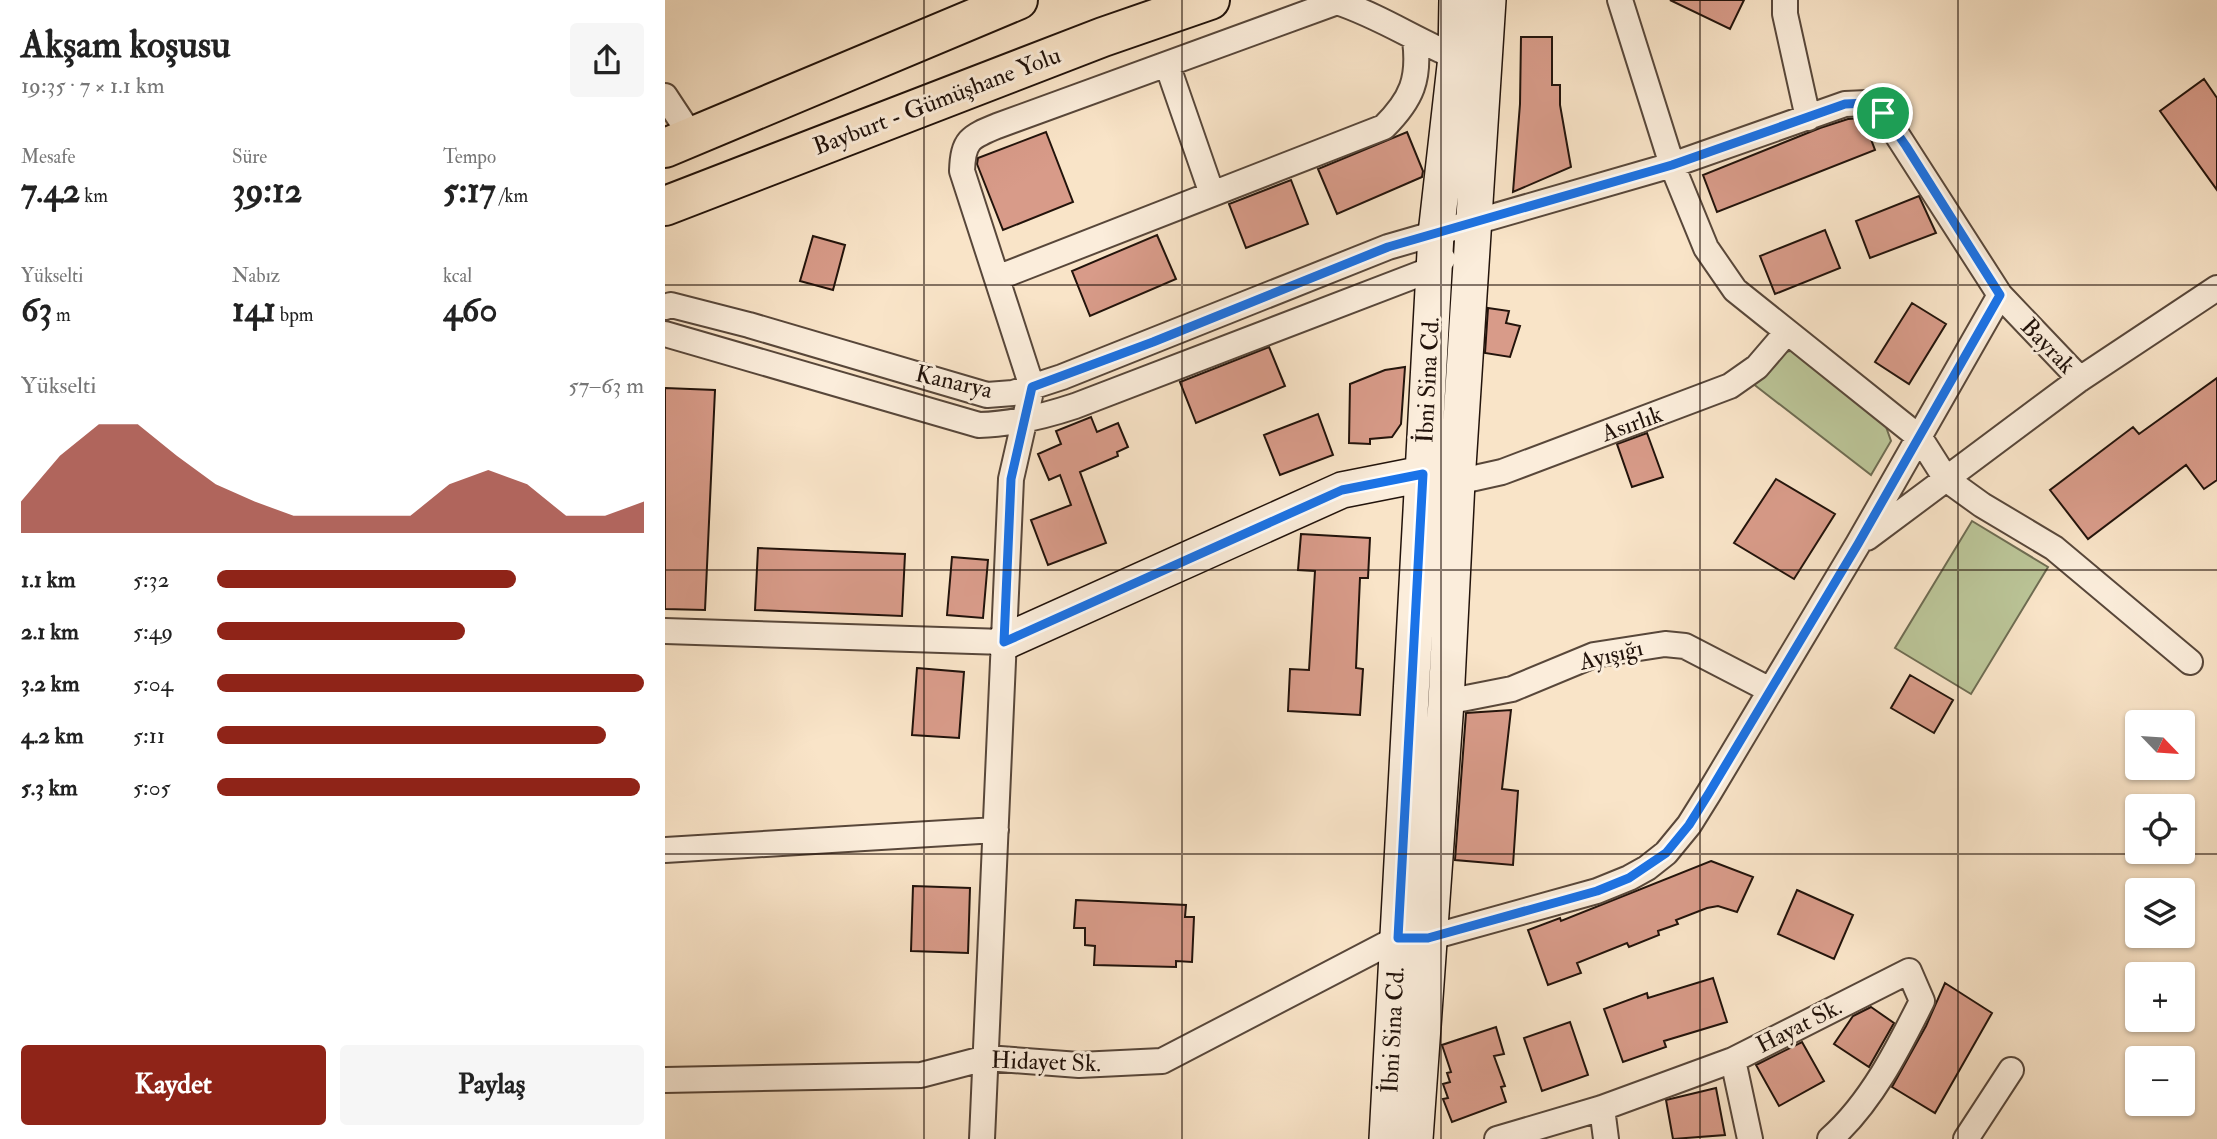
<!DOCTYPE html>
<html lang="tr">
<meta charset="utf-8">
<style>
body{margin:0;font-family:"IM FELL Double Pica",serif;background:#f6f6f6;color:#222;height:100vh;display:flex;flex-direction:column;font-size:26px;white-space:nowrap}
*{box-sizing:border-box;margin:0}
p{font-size:23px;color:#767676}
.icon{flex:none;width:38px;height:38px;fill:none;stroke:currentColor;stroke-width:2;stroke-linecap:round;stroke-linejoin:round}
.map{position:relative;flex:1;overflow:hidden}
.sheet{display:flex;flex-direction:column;background:#fff;width:665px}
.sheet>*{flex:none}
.needle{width:46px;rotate:115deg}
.tools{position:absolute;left:1460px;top:710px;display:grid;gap:14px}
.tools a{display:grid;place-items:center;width:70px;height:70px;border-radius:7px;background:#fff;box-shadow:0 2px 5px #0004;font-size:35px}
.pin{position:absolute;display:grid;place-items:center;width:60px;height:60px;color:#fff;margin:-30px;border:4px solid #fff;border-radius:50%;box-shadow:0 2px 7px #0007}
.round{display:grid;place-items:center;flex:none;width:74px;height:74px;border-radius:7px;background:#f6f6f6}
.overview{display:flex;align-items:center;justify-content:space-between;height:119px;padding:0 21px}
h1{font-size:38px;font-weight:700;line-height:52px}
.metrics{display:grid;grid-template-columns:repeat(3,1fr);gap:10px;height:119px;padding:7px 21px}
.metrics div{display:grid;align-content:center}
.metrics b{font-size:35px;font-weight:700}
.metrics small{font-size:19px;font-weight:400}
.metrics p{font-size:19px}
.chart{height:196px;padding:14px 21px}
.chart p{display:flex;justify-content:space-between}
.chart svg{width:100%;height:126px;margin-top:7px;fill:#8f2418;opacity:.7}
.action{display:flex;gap:14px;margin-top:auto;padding:14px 21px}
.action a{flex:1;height:80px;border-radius:7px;background:#8f2418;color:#fff;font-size:28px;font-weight:700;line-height:80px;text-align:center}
.action a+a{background:#f6f6f6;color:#222}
ul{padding:0 21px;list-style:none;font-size:23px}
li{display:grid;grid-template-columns:112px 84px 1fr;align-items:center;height:52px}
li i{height:18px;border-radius:9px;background:#8f2418}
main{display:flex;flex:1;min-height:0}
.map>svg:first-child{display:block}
.green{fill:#bbc598;stroke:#6e6c52;stroke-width:2}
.building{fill:#d89b89;stroke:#22130b;stroke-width:2}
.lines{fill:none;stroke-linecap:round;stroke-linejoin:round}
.minor-casing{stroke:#58473a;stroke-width:28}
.secondary-casing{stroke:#22130b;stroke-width:38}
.trunk-casing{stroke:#22130b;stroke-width:42}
.minor{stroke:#fbeddb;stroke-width:24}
.secondary{stroke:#fbeddb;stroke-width:35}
.trunk{stroke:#f9e4c8;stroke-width:38}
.route-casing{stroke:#fff;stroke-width:14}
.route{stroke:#1a73e8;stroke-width:9}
.grid{fill:none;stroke:#22130b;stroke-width:2;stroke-opacity:0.55}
.labels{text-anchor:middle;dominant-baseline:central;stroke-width:6;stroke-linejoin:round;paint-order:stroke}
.street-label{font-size:24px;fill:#22130b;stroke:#fbeddb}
</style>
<main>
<section class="sheet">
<div class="overview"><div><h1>Akşam koşusu</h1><p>19:35 · 7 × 1.1 km</p></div><a class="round"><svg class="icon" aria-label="share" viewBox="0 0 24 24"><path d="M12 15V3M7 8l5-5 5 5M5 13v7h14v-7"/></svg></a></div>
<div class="metrics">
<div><p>Mesafe</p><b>7.42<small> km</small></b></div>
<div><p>Süre</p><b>39:12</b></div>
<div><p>Tempo</p><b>5:17<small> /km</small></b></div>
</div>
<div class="metrics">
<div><p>Yükselti</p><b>63<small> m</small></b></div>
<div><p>Nabız</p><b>141<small> bpm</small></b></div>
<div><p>kcal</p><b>460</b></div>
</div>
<div class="chart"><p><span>Yükselti</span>57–63 m</p>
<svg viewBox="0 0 160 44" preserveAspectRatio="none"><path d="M0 44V33L10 17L20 6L30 6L40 17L50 27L60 33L70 38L80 38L90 38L100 38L110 27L120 22L130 27L140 38L150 38L160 33V44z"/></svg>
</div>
<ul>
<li><b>1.1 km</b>5:32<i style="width:70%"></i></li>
<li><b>2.1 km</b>5:49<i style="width:58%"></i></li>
<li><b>3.2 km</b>5:04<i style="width:100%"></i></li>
<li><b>4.2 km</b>5:11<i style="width:91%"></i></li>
<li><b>5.3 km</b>5:05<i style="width:99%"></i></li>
</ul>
<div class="action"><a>Kaydet</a><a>Paylaş</a></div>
</section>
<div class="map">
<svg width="1552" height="1139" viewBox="0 0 1552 1139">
<rect width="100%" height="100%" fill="#f9e4c8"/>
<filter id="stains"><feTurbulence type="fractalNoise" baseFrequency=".00286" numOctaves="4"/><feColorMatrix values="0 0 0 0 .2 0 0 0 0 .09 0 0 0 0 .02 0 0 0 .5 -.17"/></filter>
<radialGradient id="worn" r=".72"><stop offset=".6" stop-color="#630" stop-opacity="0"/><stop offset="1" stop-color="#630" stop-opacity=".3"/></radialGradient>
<path class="green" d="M1129,350L1219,421L1226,441L1206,475L1087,383L1121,352Z
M1307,521L1383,567L1306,694L1230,648Z"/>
<path class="building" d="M1005,0H1079L1065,29Z
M856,37H887V85H895V105L906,167L848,192L855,104Z
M1539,79L1552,98V190L1495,111Z
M1198,118L1210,150L1052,212L1038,175L1155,128L1183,119Z
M381,132L408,202L338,230L312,164L313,158Z
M742,132L758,171L757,177L672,214L653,169Z
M626,180L643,224L581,248L564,204Z
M1254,196L1271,233L1205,258L1191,221Z
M1160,230L1175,268L1110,294L1095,256Z
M492,235L511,279L425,316L407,271Z
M148,236L180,245L168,290L135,281Z
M1247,303L1281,324L1244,384L1210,362Z
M823,308L844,311L841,323L855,326L845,357L820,353Z
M604,347L620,386L531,423L515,382Z
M740,367L736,424L727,437L705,439V444L684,443L685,384L720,370Z
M1552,378V480L1539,489L1521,465L1423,539L1385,490L1468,427L1474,434Z
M0,388L50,390L40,610L0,609Z
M653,414L668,455L615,475L599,435Z
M426,417L432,432L453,423L463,447L452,452L453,456L415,472L441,543L383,565L366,520L406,505L395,475L384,480L373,454L396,444L391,431Z
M982,433L998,477L967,487L952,444Z
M1111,479L1170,514L1129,579L1069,543Z
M636,534L705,538L703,578H695L691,668L698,669L695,715L623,711L625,669L644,670L650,571L633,570Z
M93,548L240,554L237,616L90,610Z
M287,557L323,560L318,618L282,615Z
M252,668L299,672L294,738L247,735Z
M1245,675L1288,700L1269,733L1226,708Z
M846,710L837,789L853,791L848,865L790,860L801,713Z
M1046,861L1088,877L1072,912L1053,906L1042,908L1011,920L1013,924L993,931L994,935L964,947L962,943L912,963L916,973L883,985L863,930L895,918L896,921Z
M248,886L305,888L303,953L246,951Z
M1132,890L1188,915L1169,959L1113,934Z
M411,900L521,905L520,917H529L527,962L511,961V967L429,965L430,946L420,945V928H409Z
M1048,978L1062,1022L999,1041L1001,1047L958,1062L939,1009L982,993L983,998Z
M1280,983L1327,1013L1270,1113L1227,1087L1261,1026Z
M1206,1007L1229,1023L1204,1067L1169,1044L1188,1016Z
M905,1022L923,1075L877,1091L859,1038Z
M831,1027L839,1054L829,1056L840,1086L836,1087L841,1102L787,1122L778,1099L783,1098L778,1084L785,1082L782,1073L786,1072L777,1045Z
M1137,1042L1159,1081L1114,1106L1091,1065Z
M1051,1088L1060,1135L1008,1139L1001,1100Z"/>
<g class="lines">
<defs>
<path id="minor" d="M955,0L1007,165L1041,248L1070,290L1255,438L1281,479L1317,505L1389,548L1525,662
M1120,0V14L1143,118
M502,64L547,194
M0,96L27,137
M332,278L719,127C747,99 755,79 750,40
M0,307L6,305L84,325L322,395L348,393L397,377L723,247L1007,165L1180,104L1203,103L1218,113L1335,295L1415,379
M0,334L314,425C348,424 377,417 410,406L770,268L778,259
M792,482L837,472L1065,386L1092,367L1122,332
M1202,538L1415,379L1552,288
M0,631L339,642
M781,702L847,689L929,655L1000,644L1020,646L1105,690
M0,850L331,830
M1068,1060L1085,1139
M0,1080L256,1075L321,1058L414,1065L497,1061L733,938H763L932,891L964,878L982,868L1001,853L1024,825L1044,793L1193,544L1335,295
M937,1108L941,1139
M317,1139L346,479L367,387L297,171C298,140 305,137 332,126L672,2C715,16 750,40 791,57
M832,1139L937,1108L1068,1060L1244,971L1257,1001C1233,1049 1206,1103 1165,1139
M1301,1139L1346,1070"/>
<path id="secondary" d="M339,642L677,490L758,474
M722,1139L771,234L791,57L792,0
M750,1139L781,702L792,482L823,0"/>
<path id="trunk" d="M0,148L353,0
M0,206L438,37L545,0"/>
</defs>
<use href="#minor" class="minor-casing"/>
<use href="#secondary" class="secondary-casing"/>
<use href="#trunk" class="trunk-casing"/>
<use href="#minor" class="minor"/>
<use href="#secondary" class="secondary"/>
<use href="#trunk" class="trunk"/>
</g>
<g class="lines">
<defs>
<path id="route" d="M1203,103L1218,113L1241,146L1335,295L1193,544L1044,793L1024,825L1001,853L964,878L932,891L763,938H733L758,474L677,490L339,642L346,479L367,387L488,342L723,247L1007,165L1180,104Z"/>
</defs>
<use href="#route" class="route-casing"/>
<use href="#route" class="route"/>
</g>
<path class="grid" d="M259,0V1139M517,0V1139M776,0V1139M1035,0V1139M1293,0V1139M0,285H1552M0,570H1552M0,854H1552"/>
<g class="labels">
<g class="street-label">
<text transform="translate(272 101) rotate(-21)">Bayburt - Gümüşhane Yolu</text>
<text transform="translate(1383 346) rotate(46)">Bayrak</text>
<text transform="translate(763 380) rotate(-87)">İbni Sina Cd.</text>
<text transform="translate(289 382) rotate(13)">Kanarya</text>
<text transform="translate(967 424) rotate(-20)">Asırlık</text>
<text transform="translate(946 655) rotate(-14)">Ayışığı</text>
<text transform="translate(1134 1026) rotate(-27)">Hayat Sk.</text>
<text transform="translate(728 1030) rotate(-87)">İbni Sina Cd.</text>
<text transform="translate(381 1062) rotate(2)">Hidayet Sk.</text>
</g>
</g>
<rect width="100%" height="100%" filter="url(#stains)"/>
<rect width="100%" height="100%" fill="url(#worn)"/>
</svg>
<div class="tools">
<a><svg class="needle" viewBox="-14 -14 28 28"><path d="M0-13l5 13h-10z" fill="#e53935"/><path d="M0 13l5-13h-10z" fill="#767676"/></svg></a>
<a><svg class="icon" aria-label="locate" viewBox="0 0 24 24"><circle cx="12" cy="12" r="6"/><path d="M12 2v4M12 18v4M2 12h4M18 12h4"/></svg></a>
<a><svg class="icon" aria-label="layers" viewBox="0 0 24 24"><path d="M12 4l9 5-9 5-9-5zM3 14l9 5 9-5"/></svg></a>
<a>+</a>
<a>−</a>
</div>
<div class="pin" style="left:1218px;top:113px;background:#1e9e55"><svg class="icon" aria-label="arrive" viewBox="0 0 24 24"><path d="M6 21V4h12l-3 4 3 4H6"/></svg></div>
</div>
</main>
